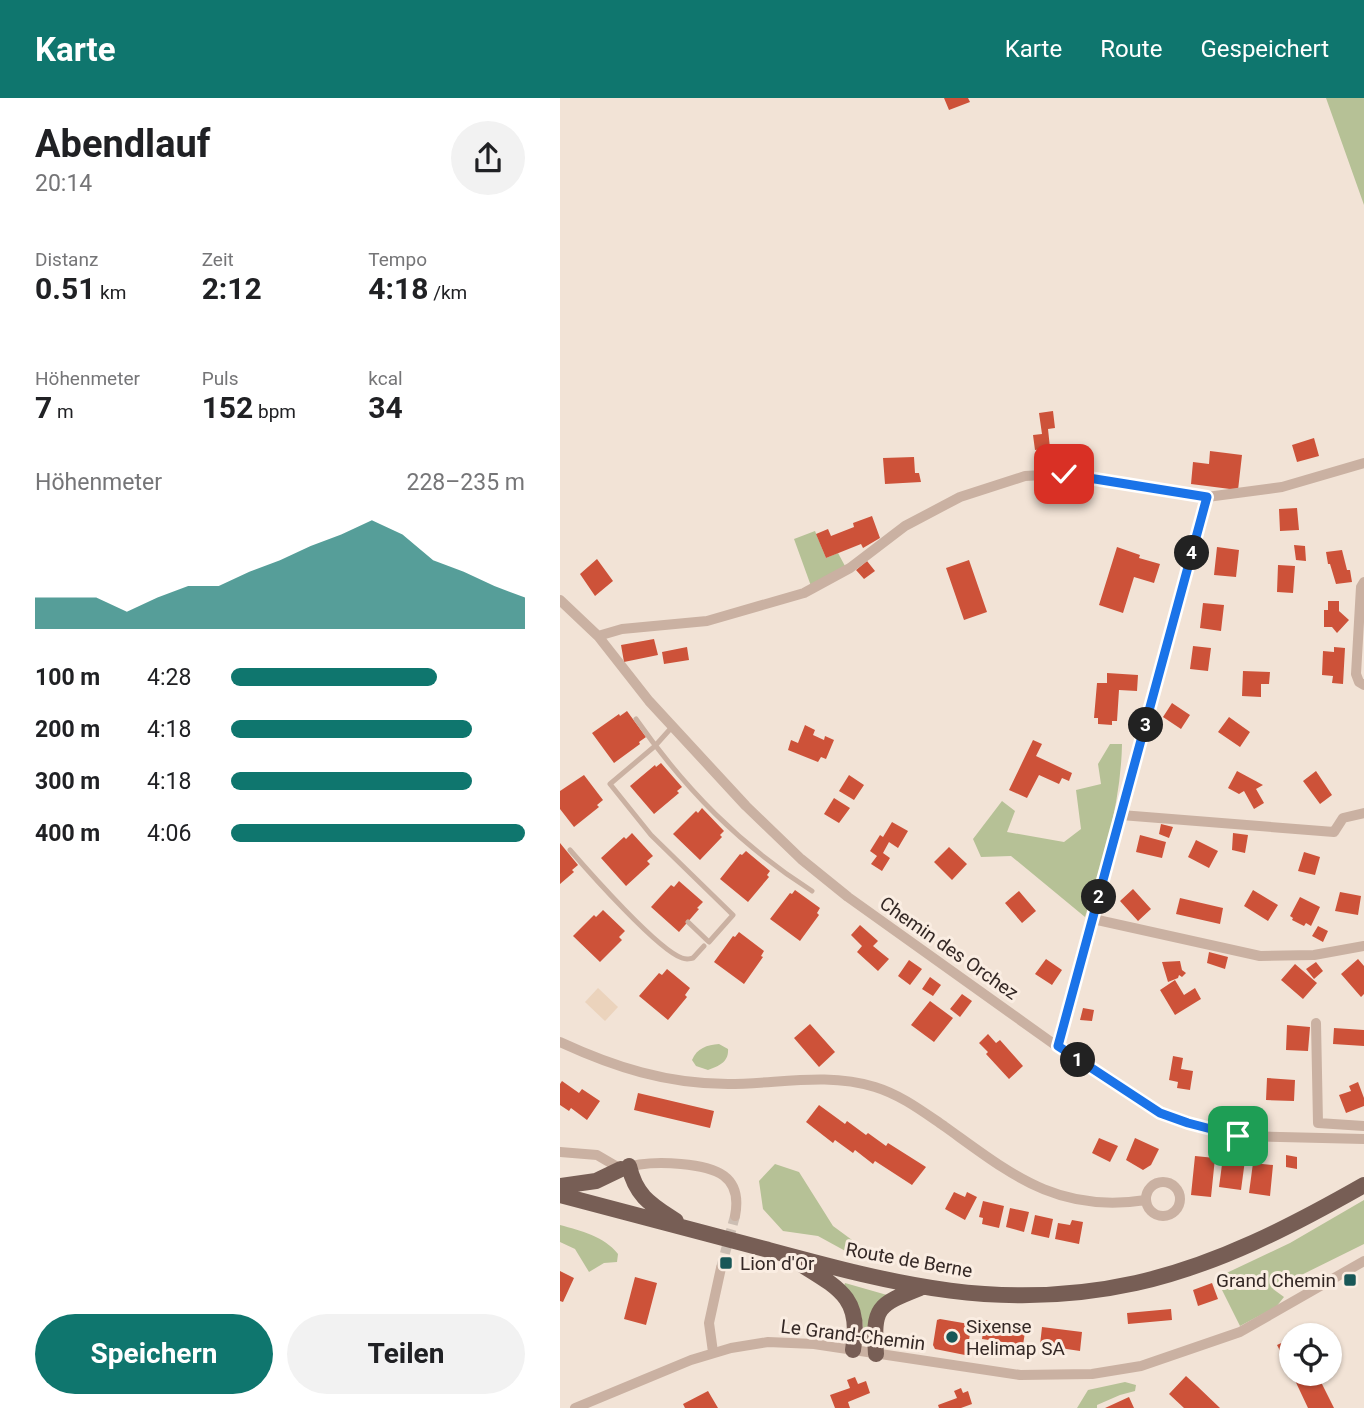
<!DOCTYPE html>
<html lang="de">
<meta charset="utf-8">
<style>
body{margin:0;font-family:Roboto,sans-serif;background:#f2f2f2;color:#202124;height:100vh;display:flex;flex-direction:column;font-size:26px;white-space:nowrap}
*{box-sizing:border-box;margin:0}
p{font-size:23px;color:#757577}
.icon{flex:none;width:38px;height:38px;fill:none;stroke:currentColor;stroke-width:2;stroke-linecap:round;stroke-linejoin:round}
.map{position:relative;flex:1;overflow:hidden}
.sheet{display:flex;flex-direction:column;background:#fff;width:560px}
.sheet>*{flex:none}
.fabs{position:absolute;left:719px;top:1225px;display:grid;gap:14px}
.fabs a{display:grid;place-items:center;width:63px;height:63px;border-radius:50%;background:#fff;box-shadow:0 2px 5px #0004;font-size:35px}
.pin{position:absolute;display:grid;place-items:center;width:60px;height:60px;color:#fff;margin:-30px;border-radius:14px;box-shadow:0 4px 10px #0006}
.km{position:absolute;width:35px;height:35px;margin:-18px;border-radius:50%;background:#222;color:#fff;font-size:19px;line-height:35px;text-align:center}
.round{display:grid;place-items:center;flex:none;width:74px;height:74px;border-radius:37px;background:#f2f2f2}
.head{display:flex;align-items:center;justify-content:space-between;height:119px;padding:0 35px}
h1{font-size:38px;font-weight:700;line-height:52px}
.stats{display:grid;grid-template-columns:repeat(3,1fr);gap:10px;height:119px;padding:7px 35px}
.stats div{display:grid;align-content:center}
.stats b{font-size:30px;font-weight:700}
.stats small{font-size:19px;font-weight:400}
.stats p{font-size:19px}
.chart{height:196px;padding:14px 35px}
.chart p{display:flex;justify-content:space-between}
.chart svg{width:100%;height:126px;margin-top:7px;fill:#0f766e;opacity:.7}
.action{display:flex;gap:14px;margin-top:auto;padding:14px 35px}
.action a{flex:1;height:80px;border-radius:42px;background:#0f766e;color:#fff;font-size:28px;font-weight:700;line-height:80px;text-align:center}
.action a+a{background:#f2f2f2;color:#202124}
ul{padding:0 35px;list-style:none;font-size:23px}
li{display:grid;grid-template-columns:112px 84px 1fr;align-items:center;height:52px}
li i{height:18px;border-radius:9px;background:#0f766e}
header{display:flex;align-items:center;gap:42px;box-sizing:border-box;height:98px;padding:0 35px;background:#0f766e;color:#fff}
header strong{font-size:33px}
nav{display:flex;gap:38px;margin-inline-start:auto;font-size:24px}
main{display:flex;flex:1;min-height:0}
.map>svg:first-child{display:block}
.green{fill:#b6c196}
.plaza{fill:#ebd3bc}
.building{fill:#cd5239}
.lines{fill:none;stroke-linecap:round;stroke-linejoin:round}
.minor-tunnel{stroke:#ccbeb3;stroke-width:10;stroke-dasharray:10 5;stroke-linecap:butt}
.service{stroke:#cab1a2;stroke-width:5}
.minor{stroke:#cab1a2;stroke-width:10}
.primary{stroke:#775e55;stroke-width:16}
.route-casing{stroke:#fff;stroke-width:14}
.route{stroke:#1a73e8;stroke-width:9}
.poi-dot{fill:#185757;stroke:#faede2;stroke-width:2.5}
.labels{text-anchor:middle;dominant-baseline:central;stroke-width:6;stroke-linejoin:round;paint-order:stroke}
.street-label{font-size:19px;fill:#342825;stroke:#faede2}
.poi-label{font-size:19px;fill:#342825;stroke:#faede2;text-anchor:start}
</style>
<header>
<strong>Karte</strong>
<nav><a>Karte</a><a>Route</a><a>Gespeichert</a></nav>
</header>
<main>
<section class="sheet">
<div class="head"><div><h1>Abendlauf</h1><p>20:14</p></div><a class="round"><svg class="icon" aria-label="share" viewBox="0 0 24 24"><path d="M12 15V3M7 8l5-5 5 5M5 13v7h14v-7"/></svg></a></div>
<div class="stats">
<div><p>Distanz</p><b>0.51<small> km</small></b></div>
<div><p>Zeit</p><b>2:12</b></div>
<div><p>Tempo</p><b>4:18<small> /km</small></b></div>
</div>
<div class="stats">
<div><p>Höhenmeter</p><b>7<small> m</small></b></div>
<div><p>Puls</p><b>152<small> bpm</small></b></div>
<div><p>kcal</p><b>34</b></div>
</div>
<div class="chart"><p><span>Höhenmeter</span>228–235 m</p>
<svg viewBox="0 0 160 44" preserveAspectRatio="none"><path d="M0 44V33L10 33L20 33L30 38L40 33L50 29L60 29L70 24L80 20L90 15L100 11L110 6L120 11L130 20L140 24L150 29L160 33V44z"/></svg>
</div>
<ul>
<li><b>100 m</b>4:28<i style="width:70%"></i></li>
<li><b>200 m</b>4:18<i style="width:82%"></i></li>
<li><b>300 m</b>4:18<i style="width:82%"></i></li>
<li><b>400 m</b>4:06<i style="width:100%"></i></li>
</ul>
<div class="action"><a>Speichern</a><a>Teilen</a></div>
</section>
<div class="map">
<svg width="804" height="1310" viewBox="0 0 804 1310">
<rect width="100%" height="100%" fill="#f2e3d6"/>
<path class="green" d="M766,0H804V107Z
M255,433L266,460L278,455L285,468L251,488L234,441Z
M550,646H562C561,705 543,763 525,819L451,758L421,759L413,741L442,703L455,713L447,734L504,744L521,731L516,692L541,686L538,666Z
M159,946L168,951C169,964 159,968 148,972L136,968L132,962C137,950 147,947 159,946Z
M215,1066L239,1074L273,1128L307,1153L289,1155L258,1138L223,1133L203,1111L199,1083Z
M804,1102V1146L713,1191L724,1199L716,1209L680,1228L656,1180L730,1145Z
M0,1127C21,1133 44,1138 58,1156L57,1164L44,1165L29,1174L15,1151L0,1144Z
M285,1185L327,1197L309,1224L305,1239L301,1217L284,1188Z
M565,1284L576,1287L575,1293L560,1297L537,1307V1310H517L528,1292Z"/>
<path class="plaza" d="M38,890L58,909L45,923L25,904Z"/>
<path class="building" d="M384,0H408L410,4L389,12Z
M493,313L495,330L488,331L490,350L475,352L473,337L482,336L479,315Z
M754,340L759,358L737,364L732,347Z
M650,353L682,357L678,392L631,386L633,364L649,366Z
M354,359L355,375H359L361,384L325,386L323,360Z
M737,410L739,432L720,433L719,411Z
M312,418L320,440L303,450L301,446L266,460L256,436L268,431L271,438L294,429L293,425Z
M734,447L745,448L746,463L736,462Z
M557,449L580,457L579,460L600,466L594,485L574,479L563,515L539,507Z
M657,449L679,452L676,479L654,477Z
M782,452L787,472H790L792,484L776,486L770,466H768L766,454Z
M37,461L53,483L35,498L20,476Z
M409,462L427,514L404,522L386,470Z
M307,463L315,473L304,481L296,472Z
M718,467L735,468L733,495L717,494Z
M768,503H779V513L789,522L777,535L772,529H764V512H768Z
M643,505L664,507L661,533L640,530Z
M94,541L98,557L64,564L61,547Z
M633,548L651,550L648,573L630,571Z
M127,549L129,562L104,566L102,554Z
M774,549L785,550L783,586L772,585L773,578L762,577L763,553L774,554Z
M683,573L710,574L709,586H701V599L682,598Z
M547,575L578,577L577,593L559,592L557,623H552V627L538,626V620H534L537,585H547Z
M612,605L630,617L621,631L603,619Z
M67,613L86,639L79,644L80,646L54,665L32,635L59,616L60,618Z
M669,619L690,634L680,649L658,634Z
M245,627L255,632L253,637L264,642L265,638L274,642L266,661L261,659L258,664L228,652L231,642L238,645Z
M473,642L482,646L476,658L512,675L509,683L502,680L499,686L479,677L467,700L449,692Z
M101,665L122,689L117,693L119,695L94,716L70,688L95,667L96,669Z
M677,673L703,687L696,691L704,705L694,711L684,693L679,696L668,690Z
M756,673L772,697L760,706L743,683Z
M24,677L43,702L37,707L39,709L14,729L0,711V693Z
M289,677L304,687L294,702L279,693Z
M274,700L290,710L279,725L264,716Z
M142,710L164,733L160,737L162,739L140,762L113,736L136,713L138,715Z
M332,724L348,733L338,750L329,744L323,755L330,760L322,773L311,766L317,758L310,753L320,737L323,739Z
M601,726L613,729L609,740L599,736Z
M72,735L93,758L87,763L90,766L66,788L41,760L64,739L66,741Z
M673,735L688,737L685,755L672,752Z
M580,737L606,744L602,760L576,754Z
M636,742L658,753L649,770L628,759Z
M0,745L18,767L12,772L14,774L0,786Z
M389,749L407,766L392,782L374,764Z
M186,753L210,773L207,777L209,779L188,804L160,781L180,756L182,757Z
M744,754L760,759L755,777L738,773Z
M119,783L143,804L137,810L139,811L119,834L91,809L111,787L114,789Z
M573,791L591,811L578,823L560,803Z
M235,792L260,810L257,815L259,817L240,843L210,821L230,795L232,796Z
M693,792L718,807L708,823L684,808Z
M459,793L476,813L462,825L445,805Z
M780,794L801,798L798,817L775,813Z
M740,799L760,809L751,828L746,825L744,828L732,822L733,820L730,818Z
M620,800L663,810L660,826L616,816Z
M43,812L65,833L59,839L62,842L40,864L13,838L34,817L36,819Z
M300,827L318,843L313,848L329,861L318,873L297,854L302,848L291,837Z
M758,828L768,833L763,844L752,838Z
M179,834L204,853L201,858L203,859L184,886L154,864L173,838L175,839Z
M649,854L668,859L665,871L647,865Z
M486,861L502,872L492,887L475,876Z
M798,861L804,868V896L801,899L781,876Z
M349,862L362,871L350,887L338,878Z
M620,863L622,872L626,875L622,879L619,877L618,880L608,884L602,864Z
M756,864L763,873L754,881L746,871Z
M735,866L757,885L743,901L721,882Z
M107,871L130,890L125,897L127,899L108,922L79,898L99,875L102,877Z
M370,879L381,887L373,898L362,891Z
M615,882L624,897L635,890L641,901L615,917L600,892Z
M402,896L412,903L400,919L390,911Z
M370,903L393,920L374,944L351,927Z
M523,910L534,912L532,923L520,922Z
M250,926L275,954L259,969L234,940Z
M727,927L750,929L748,953L726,952Z
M774,930L804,932V948L773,946Z
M428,936L436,945L440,942L463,968L449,981L426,956L428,954L419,945Z
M613,958L623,960L621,971L633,973L630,992L617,990L618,984L609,982Z
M707,980L735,982L734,1003L706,1002Z
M2,983L19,995L22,991L40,1003L27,1022L11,1010L9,1013L0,1007V986Z
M798,984L804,1000V1008L786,1015L779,997L791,993L789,988Z
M78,995L154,1013L150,1030L74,1012Z
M259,1007L285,1026L287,1023L306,1037L308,1035L326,1048L328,1045L366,1069L352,1087L315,1063L313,1066L295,1052L293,1055L275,1042L273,1045L246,1024Z
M539,1040L558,1048L550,1064L532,1055Z
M575,1040L599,1051L591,1067L583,1072L566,1062Z
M726,1057L737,1059V1071L726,1069Z
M635,1058L655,1060L651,1099L631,1097Z
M663,1059L685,1062L681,1092L659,1089Z
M693,1065L713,1067L710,1098L689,1095Z
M394,1094L405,1099L407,1094L417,1099L405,1122L385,1111Z
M423,1103L444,1108L439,1130L422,1126L423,1120L419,1119Z
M450,1110L469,1114L464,1134L446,1129Z
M475,1117L493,1121L489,1140L471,1136Z
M512,1122L523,1124L519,1146L495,1141L498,1125L510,1127Z
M0,1173L14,1180L3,1204L0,1203Z
M75,1179L97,1185L86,1227L64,1221Z
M652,1185L658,1201L638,1208L633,1192Z
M611,1211L612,1222L568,1226L567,1215Z
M380,1221L409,1226L411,1229L407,1255L405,1257L375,1251L373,1247L377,1222Z
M425,1222L466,1228L463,1247L422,1241Z
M482,1229L522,1234L520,1253L480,1247Z
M732,1240V1276L717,1247Z
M732,1276H757L774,1310H748Z
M626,1278L637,1288L660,1310H624L609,1296Z
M295,1279L298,1286L306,1283L310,1295L288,1304L290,1310H275L270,1297L290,1290L287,1282Z
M401,1290L403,1295L408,1293L412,1306L401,1310H379L378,1307L397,1300L394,1293Z
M148,1293L158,1310H125L123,1306Z
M569,1299L574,1310H545Z"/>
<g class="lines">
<path class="minor-tunnel" d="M161,1170L175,1118"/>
<path class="service" d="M76,621C125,691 180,747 252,793
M112,629L95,648L50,686L91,737L173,817L149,844L128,824
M10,752C29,774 98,852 122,860C127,862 128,861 133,860L144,848"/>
<path class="minor" d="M804,484L801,489L796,576L799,584L804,587
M0,502L38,538L89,603L186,708L241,761L288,799L498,949L600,1015L628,1025L678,1038L804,1041
M38,538L62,531L147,523L244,495L290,470L345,428L400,399L465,378L504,376L647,399L722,389L804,365
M561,717L774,734L783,720L804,715
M533,821L700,858L754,857L804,848
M756,925L758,1025L804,1028
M0,944C54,969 107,986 168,986C218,986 266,974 315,989C341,997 362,1013 384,1028C451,1076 497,1116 586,1102
M498,949L647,399
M0,1054L37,1057L61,1071C81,1064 100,1064 121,1066C155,1069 183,1077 175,1118
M586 1101a17 17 0 1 1 34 0a17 17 0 1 1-34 0Z
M153,1254L149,1225L161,1170
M15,1310L131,1262L171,1250L208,1244L254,1246L460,1277L532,1276L581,1268L680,1234L804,1163"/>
<path class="primary" d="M69,1068C76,1099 92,1107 116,1123
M0,1088L36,1083L61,1071
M0,1097C68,1115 137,1133 205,1151C335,1186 440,1215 576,1185C657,1167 732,1128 804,1087
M242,1167C281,1191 302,1202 293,1252
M316,1256C313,1209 317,1207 360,1190"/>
</g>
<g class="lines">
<defs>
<path id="route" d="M504,376L647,399L498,948L600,1015L628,1025L678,1038"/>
</defs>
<use href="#route" class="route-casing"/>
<use href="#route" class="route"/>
</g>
<g class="poi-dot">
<rect x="159" y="1158" width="14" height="14" rx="3.5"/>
<rect x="783" y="1175" width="14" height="14" rx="3.5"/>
<circle cx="392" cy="1239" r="7"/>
</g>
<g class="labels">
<g class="street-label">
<text transform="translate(389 850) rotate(35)">Chemin des Orchez</text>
<text transform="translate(349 1162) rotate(10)">Route de Berne</text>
<text transform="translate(293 1237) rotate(7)">Le Grand-Chemin</text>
</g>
<g class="poi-label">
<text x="180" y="1165">Lion d'Or</text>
<text x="776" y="1182" text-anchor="end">Grand Chemin</text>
<text x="406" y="1228">Sixense<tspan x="406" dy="22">Helimap SA</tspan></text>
</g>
</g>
</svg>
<div class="fabs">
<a><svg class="icon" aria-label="locate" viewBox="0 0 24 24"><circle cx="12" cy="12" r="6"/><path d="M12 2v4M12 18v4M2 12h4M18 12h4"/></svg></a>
</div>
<div class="pin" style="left:678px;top:1038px;background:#1e9e55"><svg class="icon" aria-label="arrive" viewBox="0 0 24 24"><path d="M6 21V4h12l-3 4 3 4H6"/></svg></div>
<div class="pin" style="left:504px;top:376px;background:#d93025"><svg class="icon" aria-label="check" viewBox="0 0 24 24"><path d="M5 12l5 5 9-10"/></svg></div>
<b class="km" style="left:518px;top:962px">1</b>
<b class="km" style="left:539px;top:799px">2</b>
<b class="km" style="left:586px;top:627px">3</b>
<b class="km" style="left:632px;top:455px">4</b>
</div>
</main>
